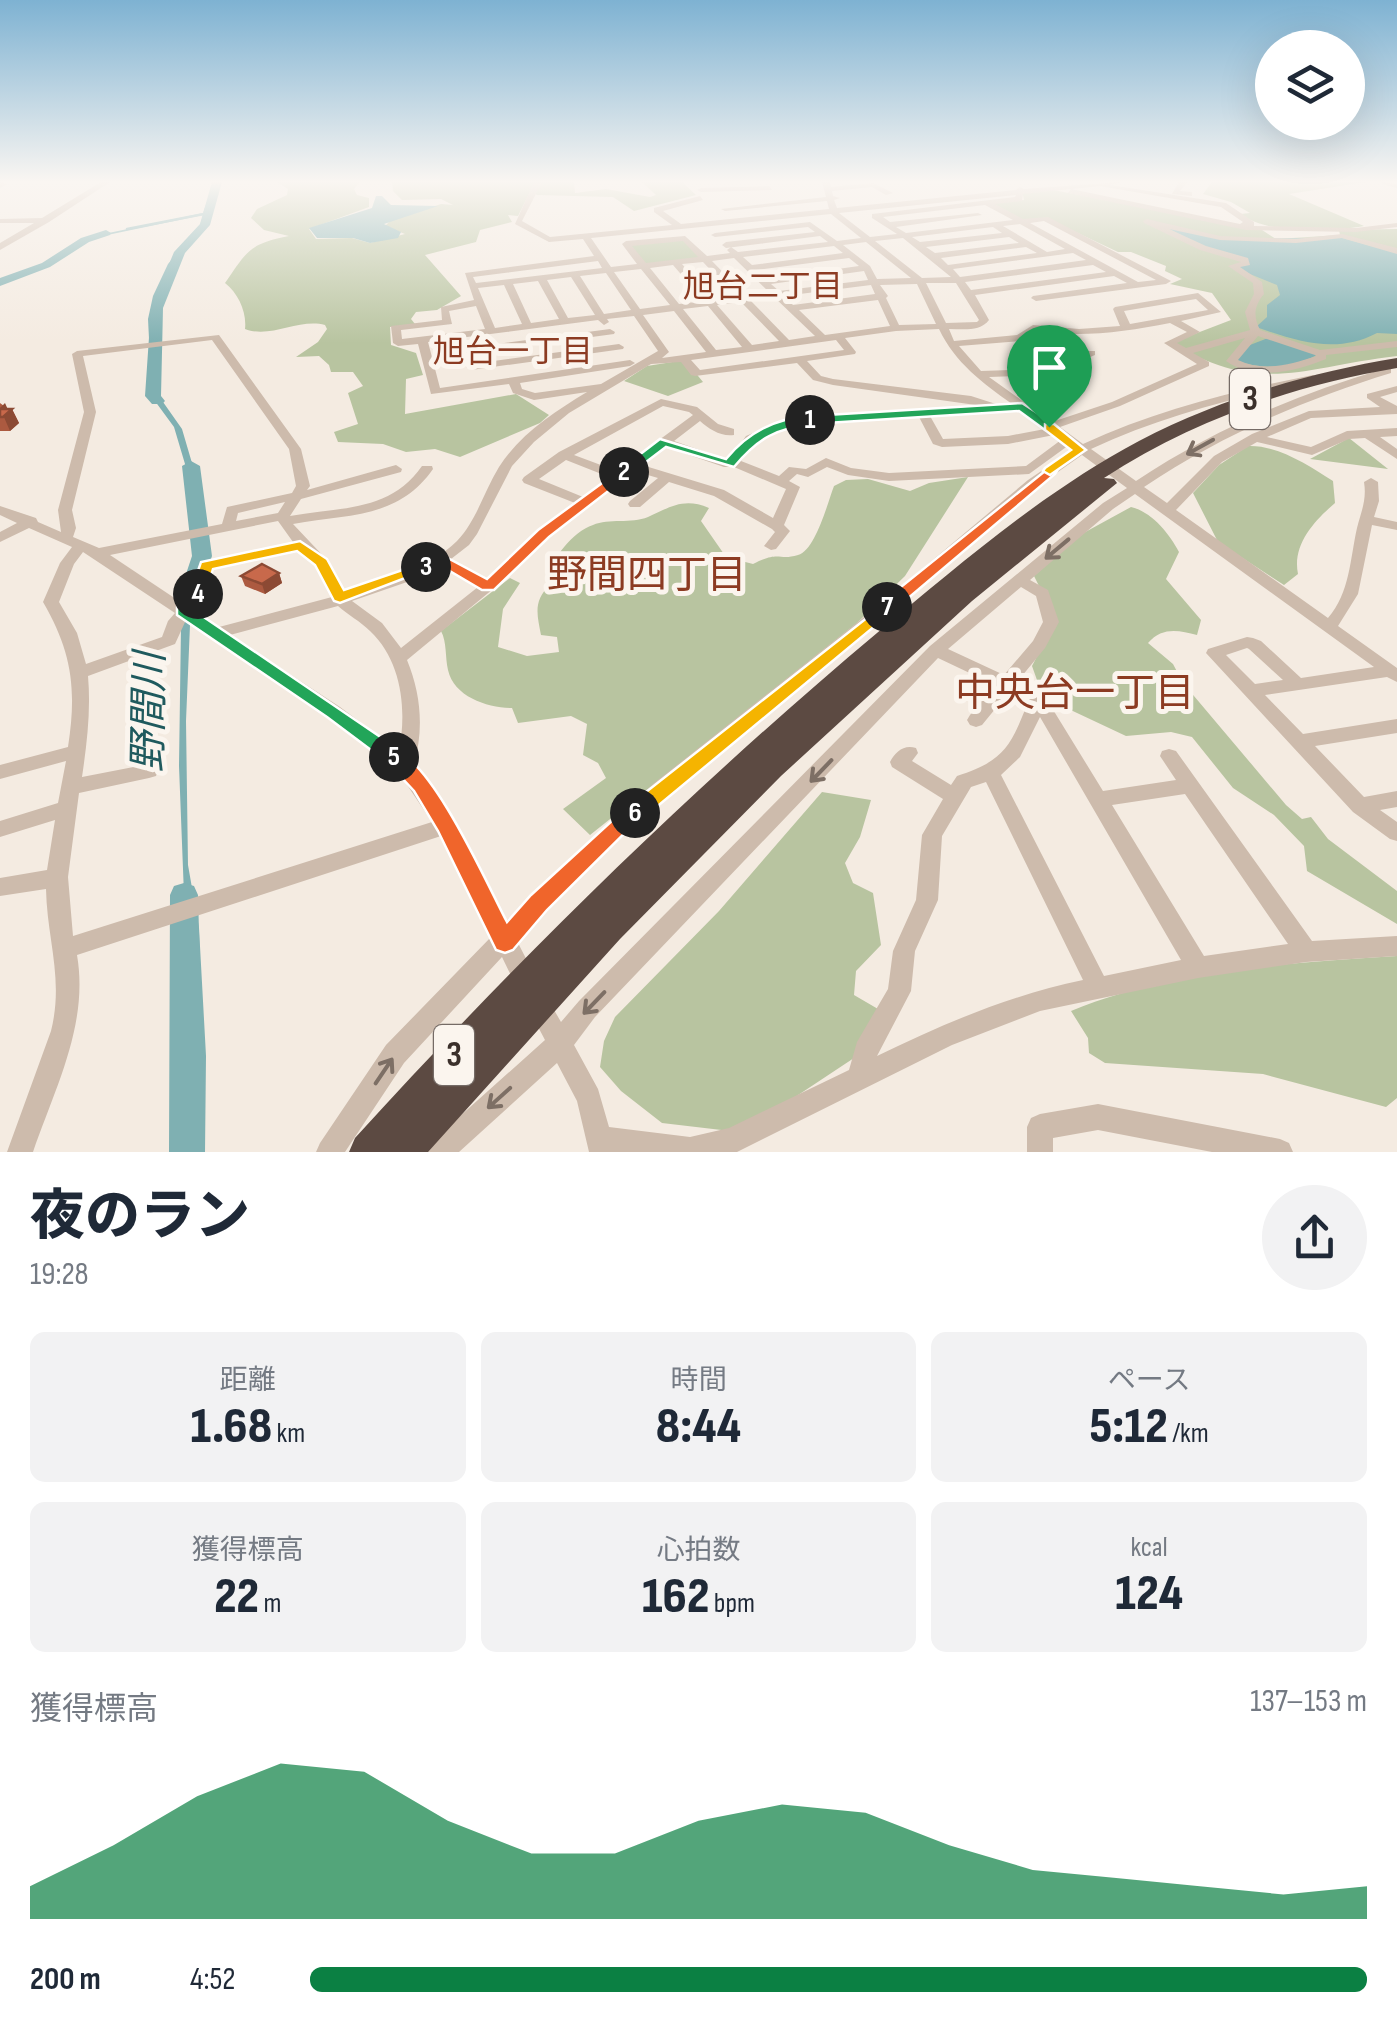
<!DOCTYPE html>
<html lang="ja">
<meta charset="utf-8">
<style>
body{margin:0;font-family:"Sofia Sans Condensed","Noto Sans JP",sans-serif;background:#f2f2f3;color:#1f2937;height:100vh;display:flex;flex-direction:column;font-size:38px;white-space:nowrap}
*{box-sizing:border-box;margin:0}
p{font-size:32px;color:#747a83}
.icon{flex:none;width:55px;height:55px;fill:none;stroke:currentColor;stroke-width:2;stroke-linecap:round;stroke-linejoin:round}
.map{position:relative;height:1152px;overflow:hidden}
.details{display:flex;flex-direction:column;background:#fff;flex:1}
.details>*{flex:none}
.buttons{position:absolute;left:1255px;top:30px;display:grid;gap:20px}
.buttons a{display:grid;place-items:center;width:110px;height:110px;border-radius:50%;background:#fff;box-shadow:0 10px 40px #0002;font-size:50px}
.pin{position:absolute;display:grid;place-items:center;width:85px;height:85px;color:#fff;margin:-102px -42px;border-radius:50% 50% 50% 0;rotate:-45deg;box-shadow:0 0 10px #0007}
.pin .icon{rotate:45deg}
.km{position:absolute;width:50px;height:50px;margin:-25px;border-radius:50%;background:#222;color:#fff;font-size:28px;line-height:50px;text-align:center}
.round{display:grid;place-items:center;flex:none;width:105px;height:105px;border-radius:52px;background:#f2f2f3}
.summary{display:flex;align-items:center;justify-content:space-between;height:170px;padding:0 30px}
h1{font-size:55px;font-weight:800;line-height:75px}
.stats{display:grid;grid-template-columns:repeat(3,1fr);gap:15px;height:170px;padding:10px 30px}
.stats div{display:grid;align-content:center;border-radius:15px;background:#f2f2f3;text-align:center}
.stats b{font-size:50px;font-weight:800}
.stats small{font-size:28px;font-weight:400}
.stats p{font-size:28px}
.chart{height:280px;padding:20px 30px}
.chart p{display:flex;justify-content:space-between}
.chart svg{width:100%;height:180px;margin-top:10px;fill:#0b8043;opacity:.7}
ul{padding:0 30px;list-style:none;font-size:32px}
li{display:grid;grid-template-columns:160px 120px 1fr;align-items:center;height:75px}
li i{height:25px;border-radius:12px;background:#0b8043}
.map>svg:first-child{display:block}
.green{fill:#b8c4a0}
.water{fill:#7fb0b2}
.lines{fill:none;stroke-linecap:round;stroke-linejoin:round}
.stream{stroke:#7fb0b2;stroke-width:2.5}
.river{fill:#7fb0b2;fill-rule:evenodd}
.minor{fill:#cdbbac;fill-rule:evenodd}
.highway{fill:#5c4a42;fill-rule:evenodd}
.wall{fill:#ac5a40}
.shaded-wall{fill:#8c4a34}
.building{fill:#c8694b;stroke:#8c4a34;stroke-width:2.5}
.oneway{stroke:#7d6f65}
.split-1{fill:#22a559;stroke:#fff;stroke-width:2.5}
.split-2{fill:#22a559;stroke:#fff;stroke-width:2.5}
.split-3{fill:#f0652b;stroke:#fff;stroke-width:2.5}
.split-4{fill:#f5b400;stroke:#fff;stroke-width:2.5}
.split-5{fill:#22a559;stroke:#fff;stroke-width:2.5}
.split-6{fill:#f0652b;stroke:#fff;stroke-width:2.5}
.split-7{fill:#f5b400;stroke:#fff;stroke-width:2.5}
.split-8{fill:#f0652b;stroke:#fff;stroke-width:2.5}
.split-9{fill:#f5b400;stroke:#fff;stroke-width:2.5}
.labels{text-anchor:middle;dominant-baseline:central;stroke-width:10;stroke-linejoin:round;paint-order:stroke}
.far-neighbourhood-label{font-size:32px;fill:#8c3b22;stroke:#fbf5ee}
.shield{fill:#fbf5ee;stroke:#756b66;stroke-width:2.5}
.shield-label{font-size:35px;font-weight:bold;fill:#3b302b}
.neighbourhood-label{font-size:40px;fill:#8c3b22;stroke:#fbf5ee}
.water-label{font-size:40px;font-style:italic;fill:#1f5a5e;stroke:#fbf5ee}
</style>
<div class="map">
<svg width="1397" height="1152" viewBox="0 0 1397 1152">
<rect width="100%" height="100%" fill="#f4ebe1"/>
<path class="green" d="M277,182H360L354,189L357,195L369,198V207L309,229L316,239L352,238L370,243L405,234L385,226L390,221L441,204L453,205L441,199L402,200L393,191L392,182H535L518,216L508,215L512,222L480,230L476,242L425,255L461,296L437,310L416,312L411,319L415,324L390,327L391,345L416,353L423,375L406,379L405,414L516,394L549,415L540,423L460,457L435,449L406,452L383,444L338,442L334,432L358,424L348,393L363,386L353,372H331L329,365L319,356L296,357L318,342L327,329L325,325C299,318 271,339 245,329C247,312 238,293 225,283C248,250 249,244 289,236L264,230L251,218L257,209L287,195L288,189Z
M539,182H574L575,193L606,189L650,197L656,195L642,182H682L696,195L634,211L613,197L537,195L534,193Z
M1212,182H1366L1289,194L1364,226C1328,232 1270,235 1240,214L1250,213L1231,202L1203,194Z
M1048,189L1262,230L1276,239L1340,235L1339,230L1397,229V356C1302,367 1262,396 1171,343L1231,320L1212,293L1170,284L1182,279L1165,271L1166,266L1131,252H1118L1046,218L1021,221L989,203L1024,200L1022,191Z
M684,239L701,258L645,264L630,245Z
M685,360L703,382L668,396L624,381L647,366Z
M1349,438L1388,469L1310,459Z
M1248,446C1278,445 1308,465 1333,481L1335,503C1314,521 1292,545 1298,574L1284,585L1218,542L1193,493L1219,465Z
M968,477L905,576L857,623L590,835L563,809L606,778L598,763L583,755L587,724L571,716L518,723L512,708C488,708 454,697 448,670C445,657 447,642 441,631L510,578L520,583L503,609L498,647L527,656L559,652L557,637L541,635C537,614 533,601 550,585L545,578C553,559 572,532 593,525C609,518 631,524 648,517C670,507 684,497 709,508L701,521L726,557L753,564C780,550 778,561 798,555C815,551 828,502 834,486L846,480L868,479L910,491L929,483Z
M1131,507C1152,512 1169,533 1179,552L1166,579L1201,620L1197,635C1178,630 1162,627 1148,643L1173,664L1183,683L1286,805L1302,819L1311,817L1328,839L1397,891V924L1307,871L1304,846L1274,815L1233,788L1192,737L1171,732L1126,736L1043,697L1032,666L1056,620L1034,576L1078,536Z
M822,792L871,800L860,837L845,863L853,883L873,893L881,945L856,971L854,995L878,1009L854,1058L771,1113L730,1131L662,1123L621,1091L600,1067L604,1041L615,1017L719,911Z
M1397,956V1098L1386,1107L1263,1074L1105,1063L1089,1053L1088,1038L1071,1011C1173,969 1288,963 1397,956Z"/>
<path class="water" d="M214,182H218L204,225L178,252L160,288L153,322L156,392L182,429L204,504L203,549L191,601L186,721L188,865L199,928L206,1056L205,1152H194L179,766L181,627L197,563L199,511L174,427L152,397L148,319L153,296L168,264L200,225L203,215L93,238L51,264L0,282L49,263L85,238L203,213Z
M376,196H382L391,205L438,206L384,224L401,232L398,238L370,243L353,238H317L309,228L372,208Z
M1154,221L1219,239L1342,238L1397,253V334L1377,333C1337,354 1299,342 1256,327L1267,317V305L1280,295L1277,285L1240,270L1239,267L1248,264L1204,247Z
M1268,338L1317,355C1291,368 1262,371 1235,360L1250,345Z"/>
<g class="lines">
<path class="stream" d="M127,229L209,213"/>
<path class="river" d="M212,182H222L210,225L185,253L163,308L161,396L165,401L162,404H152L145,396L151,308L174,252L200,224Z
M106,230L111,233L110,235L89,242L50,267L0,286V278L42,263L81,238Z
M191,461L200,466L212,556L203,583L193,589L183,583L192,556L182,466Z
M184,883L194,886L198,895L205,1152H169L170,895L174,886Z"/>
<path class="minor" d="M0,182L7,184L0,188Z
M101,182H110L49,222L0,250V243L34,223H0V219L42,218Z
M534,182H542L522,221L550,237L672,225L654,212V208L700,196L703,200L663,211L681,224L829,209L827,201L725,211L721,209L826,197L822,182H830L831,187L873,183L893,193L886,195L872,187L832,191L833,196L840,198L834,200L837,208L1016,190L1020,187L1024,189L1121,182L1110,185L1226,203L1254,222V226L1356,228L1397,223V227L1356,232L1246,230L1068,193L1071,189L1023,194L1022,201L995,204L1023,219L1048,217L1171,281L1166,284L1036,301L1031,298L1033,296L1127,283L1114,276L975,295L989,320C980,332 963,329 949,329L954,341L1017,335L1033,325L1079,329L1120,326L1113,309L1115,307L1198,293L1221,312L1181,321L1200,332L1177,343L1186,348L1250,330L1245,312L1254,294L1253,283L1228,266L1241,262L1200,250L1144,223L1143,221L1147,219L1220,236L1296,239L1342,234L1397,248V254L1342,238L1296,243L1220,240L1169,229L1206,246L1248,258L1250,265L1240,267L1262,282L1264,294C1254,306 1253,316 1260,330L1320,350L1397,341V347L1326,355V359C1295,372 1255,381 1226,361L1245,338L1193,353L1209,362V366L1120,406L1060,427L1083,444C1156,410 1234,391 1313,375L1319,378L1313,381C1237,397 1162,416 1091,449L1136,481C1212,430 1296,395 1383,369H1391V373C1303,400 1220,436 1144,487L1167,503L1214,456L1252,434L1309,411L1380,407L1367,398V394L1397,386V392L1380,397L1397,406V414L1311,418L1267,437L1311,447L1347,431L1397,428V436L1380,437L1397,449V459L1365,438L1349,439L1312,455L1257,442L1222,462L1176,510L1328,618C1350,593 1350,559 1357,528C1361,512 1367,500 1364,482L1371,478L1378,482L1379,501L1374,517L1397,522V530L1372,525L1358,594L1338,626L1397,668V682L1387,677L1265,695L1303,734L1397,719V733L1315,746L1364,797L1397,791V807L1380,810L1397,822V841L1390,839L1353,812L1206,653L1208,649L1247,637L1253,638L1261,641L1301,678L1374,667L1135,494L1113,509L1030,580L1048,590L1059,622L1045,648L1017,682L1044,695L1103,791L1176,780L1160,756L1162,751L1169,749L1176,751L1312,941L1397,936V956L1306,962L1198,978L1040,1011L952,1045L737,1152H589L577,1101L557,1063L459,1152H426L430,1143L545,1040L526,1004L530,996L538,993L546,996L561,1022L579,1001L930,646L1103,503L1127,488L1082,455L1038,486L885,618L668,793L547,909L517,941L539,984L535,992L527,995L519,992L502,957L404,1063L345,1152H316L320,1143L386,1045L491,937L441,836L77,955C89,1024 55,1088 33,1152H7L51,1031C64,979 47,940 46,889L0,896V878L47,870L55,820L0,837V821L58,803L66,761L0,779V765L68,747C77,689 72,652 43,602L60,563L72,547L29,528L0,542V532L17,523L0,515V506L36,518L38,522L61,532L58,510L84,412L72,354L77,351L219,335L301,449L310,486L307,490L396,465L402,469L401,472L301,499L290,516C340,507 390,512 422,466H432L433,469C398,519 348,514 293,524L327,560L345,593C382,581 429,569 457,541C477,520 484,491 499,467C520,434 554,412 587,392L534,400L513,393L509,384L431,394L418,344L398,346L393,343L391,326L442,320L441,307L474,300L465,273L594,256L583,239L549,242L515,224ZM1100,186L1221,207L1243,222L1240,224L1071,189ZM1016,195L1015,197L872,214V218L897,234L870,237L839,213ZM985,205L1013,220L906,233L896,227L982,215L978,213L890,222L883,217ZM831,214L861,238L837,241L810,222L715,233L711,235L715,237L808,227L815,232L726,242L722,245L726,248L820,236L828,242L738,252L731,247L727,250L730,253L707,256L685,236L626,241L622,244L637,264L611,267L591,238ZM1044,221L1156,280L1138,282L1030,223ZM1020,224L1065,249L1047,252L1003,226ZM993,227L1002,233L920,242L912,237ZM1009,237L1019,243L935,253L926,247ZM903,238L951,277L922,278L875,241ZM683,241L698,257L646,263L632,246ZM866,242L911,278L877,279L870,266L843,245ZM834,246L843,253L752,265L743,257ZM1026,247L1037,253L948,265L941,258ZM1073,253L1086,260L960,277L953,269ZM734,258L770,293L746,296L712,261ZM849,258L859,266L766,279L756,270ZM598,261L602,268L476,283L473,277ZM703,262L736,297L713,300L682,264ZM673,265L704,301L679,304L650,268ZM1093,265L1106,272L971,290L965,282ZM641,269L670,305L640,309L614,272ZM864,271L868,280L779,291L771,284ZM606,273L631,310L604,314L580,276ZM571,277L595,315L568,318L547,280ZM538,281L559,319L531,323L513,284ZM926,283H956L979,320L977,322L946,323ZM917,284L936,324L899,325L886,298L888,296L880,285ZM504,285L522,324L495,328L478,288ZM871,285L875,294L793,305L784,296ZM775,298L815,336L789,340L751,301ZM1196,299L1208,310L1130,324L1124,311ZM878,300L890,326L825,335L799,310ZM741,302L779,341L752,345L717,305ZM476,306L485,329L402,339L401,330L452,324L449,311ZM708,306L742,347L716,350L683,309ZM674,311L706,352L662,358L669,352L643,315ZM634,316L658,351L601,384L535,393L522,389L520,383L630,366L635,363L630,360L440,388L428,342L598,320L604,325L609,322L607,319ZM1170,323L1187,332L1164,343L1197,364L1112,402L1052,422L989,377L1047,375L1095,355V351H1087L1045,369L981,371L959,346L1020,341L1035,331C1081,338 1125,332 1170,323ZM939,329C955,363 983,383 1012,404L999,405L971,396L833,379L821,376L807,361L855,354L856,352L845,338L896,331ZM1258,336L1315,355L1316,356C1290,365 1263,372 1238,360ZM212,340L289,449L296,486L292,493L227,507L222,524L99,548L73,537L76,528L72,510L96,412L83,356ZM836,340L844,350L700,370L691,360ZM681,362L691,375L695,376L797,363L813,380L833,385L983,406L790,417L746,436L729,460L674,441L700,421C709,429 721,437 734,435V429L718,424L697,407L661,399L559,452L524,477L522,480L524,483L575,503L539,530L487,579L451,559L469,545L477,534L512,466L534,442L569,413L651,364ZM663,406L689,412L693,415L617,471L574,455ZM1021,411L1045,429L1008,436L943,439L930,416ZM919,417L933,444L942,447L1008,444L1054,435L1061,440L1026,466L889,473L851,468L826,458L806,469L789,467L779,476L741,461L754,442L792,424ZM1069,445L1074,449L1028,480L873,610L654,783L506,921L453,820L414,764C424,729 421,694 407,660L493,589L549,536L634,471L658,478L630,501L628,504L630,507H640L669,482L714,496L772,529L775,532L764,546L771,550L776,549L790,531L784,525L800,487L789,481L797,474L808,477L827,467L848,475L889,481L1029,474ZM666,447L724,467H734L786,489L773,518L724,490L642,465ZM566,460L609,477L583,497L539,479ZM285,502L278,513L236,521L238,513ZM278,521L293,542L201,562L189,601L185,605L110,555ZM300,549L318,567L332,597L219,627L196,612L204,603L213,568ZM83,552L175,613L168,621L162,637L86,664L77,633L59,602L74,564ZM441,566L478,587L401,648L382,623L352,601L410,581ZM1021,587L1036,596L1043,622L1033,641L1004,675L948,649ZM338,606C348,615 360,621 370,631C402,661 407,710 399,751L340,707L230,635ZM186,620L328,717L397,770L432,822L73,936L68,877L79,793L149,778L156,776L158,771L156,766L149,764L82,777C87,743 91,710 88,676L175,644ZM1247,648L1249,649L1283,680L1255,684L1226,655ZM938,658L995,685L970,715L967,720L970,725L976,727L982,725L1009,692L1028,702C1011,746 1004,761 957,776L951,785L912,761L918,753L916,748C904,744 895,752 890,762L892,767L943,799L922,835L916,900L893,951L888,989L857,1042L849,1070L729,1128L690,1137L609,1127L598,1089L574,1045L595,1017ZM1040,717L1181,960L1104,976L1001,775L1020,757ZM986,782L1083,980C1010,995 943,1024 877,1056L911,991L915,951L938,900L942,836L971,787ZM1185,794L1288,944L1204,956L1112,805Z
M1179,182H1187L1180,191L1192,192V196L1172,194Z
M1381,182L1397,184V188L1382,184Z
M769,186L772,190L701,192L697,190L701,188Z
M610,329L615,332L614,334L466,354L461,351L466,348Z
M619,344L624,347L623,349L471,370L466,367L471,364Z
M1098,1104L1280,1139L1289,1143L1293,1152H1212L1098,1130L1053,1138V1152H1027V1127L1031,1118L1040,1114Z"/>
<path class="highway" d="M1397,358V368C1292,386 1193,420 1104,478L1114,479L1117,483L972,601L781,776L620,939L428,1152H349L355,1138C518,959 691,789 877,633C960,564 1043,492 1139,441C1220,399 1307,373 1397,358Z"/>
</g>
<path class="wall" d="M0,403L8,409H12L19,423L10,431H0Z
M279,573L282,583L265,594L245,586L241,576Z"/>
<path class="shaded-wall" d="M5,403L9,412L12,409L19,423L10,431L0,408Z
M279,573L282,583L265,594L262,584Z"/>
<path class="building" d="M0,409H12L3,417H0Z
M262,564L279,573L262,584L241,576Z"/>
<defs><path id="oneway-shaft" d="M-6 0H5M1.5-3L5.5 0L1.5 3" fill="none" stroke-width="1.6" stroke-linecap="round" stroke-linejoin="round" transform="scale(2.5)"/></defs>
<g class="oneway">
<use href="#oneway-shaft" transform="translate(1200 447) rotate(151)"/>
<use href="#oneway-shaft" transform="translate(1057 549) rotate(140)"/>
<use href="#oneway-shaft" transform="translate(821 771) rotate(134)"/>
<use href="#oneway-shaft" transform="translate(594 1003) rotate(134)"/>
<use href="#oneway-shaft" transform="translate(384 1071) rotate(-56)"/>
<use href="#oneway-shaft" transform="translate(499 1098) rotate(138)"/>
</g>
<linearGradient id="sky" x2="0" y2="1"><stop stop-color="#7eb2d2"/><stop offset="0.53" stop-color="#faf6f2"/><stop offset="1" stop-color="#faf6f2" stop-opacity="0"/></linearGradient>
<rect width="1397" height="343" fill="url(#sky)"/>
<path class="split-1" d="M1022,403L1054,424V430H1045L1019,411L810,424L803,420L810,416Z"/>
<path class="split-2" d="M810,416L814,417V423C776,429 759,437 734,467L666,447L629,475L617,472L660,439L726,459C748,432 775,418 810,416Z"/>
<path class="split-3" d="M624,467L631,472L629,475L549,537L494,590H482L441,566L426,572L418,567L442,555L487,579L538,530Z"/>
<path class="split-4" d="M300,541L327,559L344,590L420,564L434,567L340,603L334,601L315,565L297,551L213,569L204,598L190,594L201,562Z"/>
<path class="split-5" d="M198,589L207,594L202,607L195,611L401,751V762H387L327,717L177,615V607Z"/>
<path class="split-6" d="M394,749C434,764 486,882 507,922L531,895L627,807L635,804L645,813L547,910L513,950L505,953L496,950L438,831L414,791L387,762V751Z"/>
<path class="split-7" d="M887,602L893,603V611L642,819H627L624,813L627,807Z"/>
<path class="split-8" d="M1050,467L1057,471L1055,474L893,611H881V603Z"/>
<path class="split-9" d="M1045,424H1054L1086,450L1050,475L1043,471L1045,468L1071,450L1045,430Z"/>
<g class="labels">
<g class="far-neighbourhood-label">
<text x="763" y="287">旭台二丁目</text>
<text x="513" y="352">旭台一丁目</text>
</g>
<g class="shield">
<rect x="1230" y="369" width="40" height="60" rx="8"/>
<rect x="434" y="1025" width="40" height="60" rx="8"/>
</g>
<g class="shield-label">
<text x="1250" y="399">3</text>
<text x="454" y="1055">3</text>
</g>
<g class="neighbourhood-label">
<text x="647" y="576">野間四丁目</text>
<text x="1075" y="694">中央台一丁目</text>
</g>
<g class="water-label">
<text transform="translate(150 712) rotate(-89)">野間川</text>
</g>
</g>
</svg>
<div class="buttons">
<a><svg class="icon" aria-label="layers" viewBox="0 0 24 24"><path d="M12 4l9 5-9 5-9-5zM3 14l9 5 9-5"/></svg></a>
</div>
<div class="pin" style="left:1049px;top:427px;background:#1e9e55"><svg class="icon" aria-label="arrive" viewBox="0 0 24 24"><path d="M6 21V4h12l-3 4 3 4H6"/></svg></div>
<b class="km" style="left:810px;top:420px">1</b>
<b class="km" style="left:624px;top:472px">2</b>
<b class="km" style="left:426px;top:567px">3</b>
<b class="km" style="left:198px;top:594px">4</b>
<b class="km" style="left:394px;top:757px">5</b>
<b class="km" style="left:635px;top:813px">6</b>
<b class="km" style="left:887px;top:607px">7</b>
</div>
<section class="details">
<div class="summary"><div><h1>夜のラン</h1><p>19:28</p></div><a class="round"><svg class="icon" aria-label="share" viewBox="0 0 24 24"><path d="M12 15V3M7 8l5-5 5 5M5 13v7h14v-7"/></svg></a></div>
<div class="stats">
<div><p>距離</p><b>1.68<small> km</small></b></div>
<div><p>時間</p><b>8:44</b></div>
<div><p>ペース</p><b>5:12<small> /km</small></b></div>
</div>
<div class="stats">
<div><p>獲得標高</p><b>22<small> m</small></b></div>
<div><p>心拍数</p><b>162<small> bpm</small></b></div>
<div><p>kcal</p><b>124</b></div>
</div>
<div class="chart"><p><span>獲得標高</span>137–153 m</p>
<svg viewBox="0 0 160 44" preserveAspectRatio="none"><path d="M0 44V36L10 26L20 14L30 6L40 8L50 20L60 28L70 28L80 20L90 16L100 18L110 26L120 32L130 34L140 36L150 38L160 36V44z"/></svg>
</div>
<ul>
<li><b>200 m</b>4:52<i style="width:100%"></i></li>
</ul>
</section>
